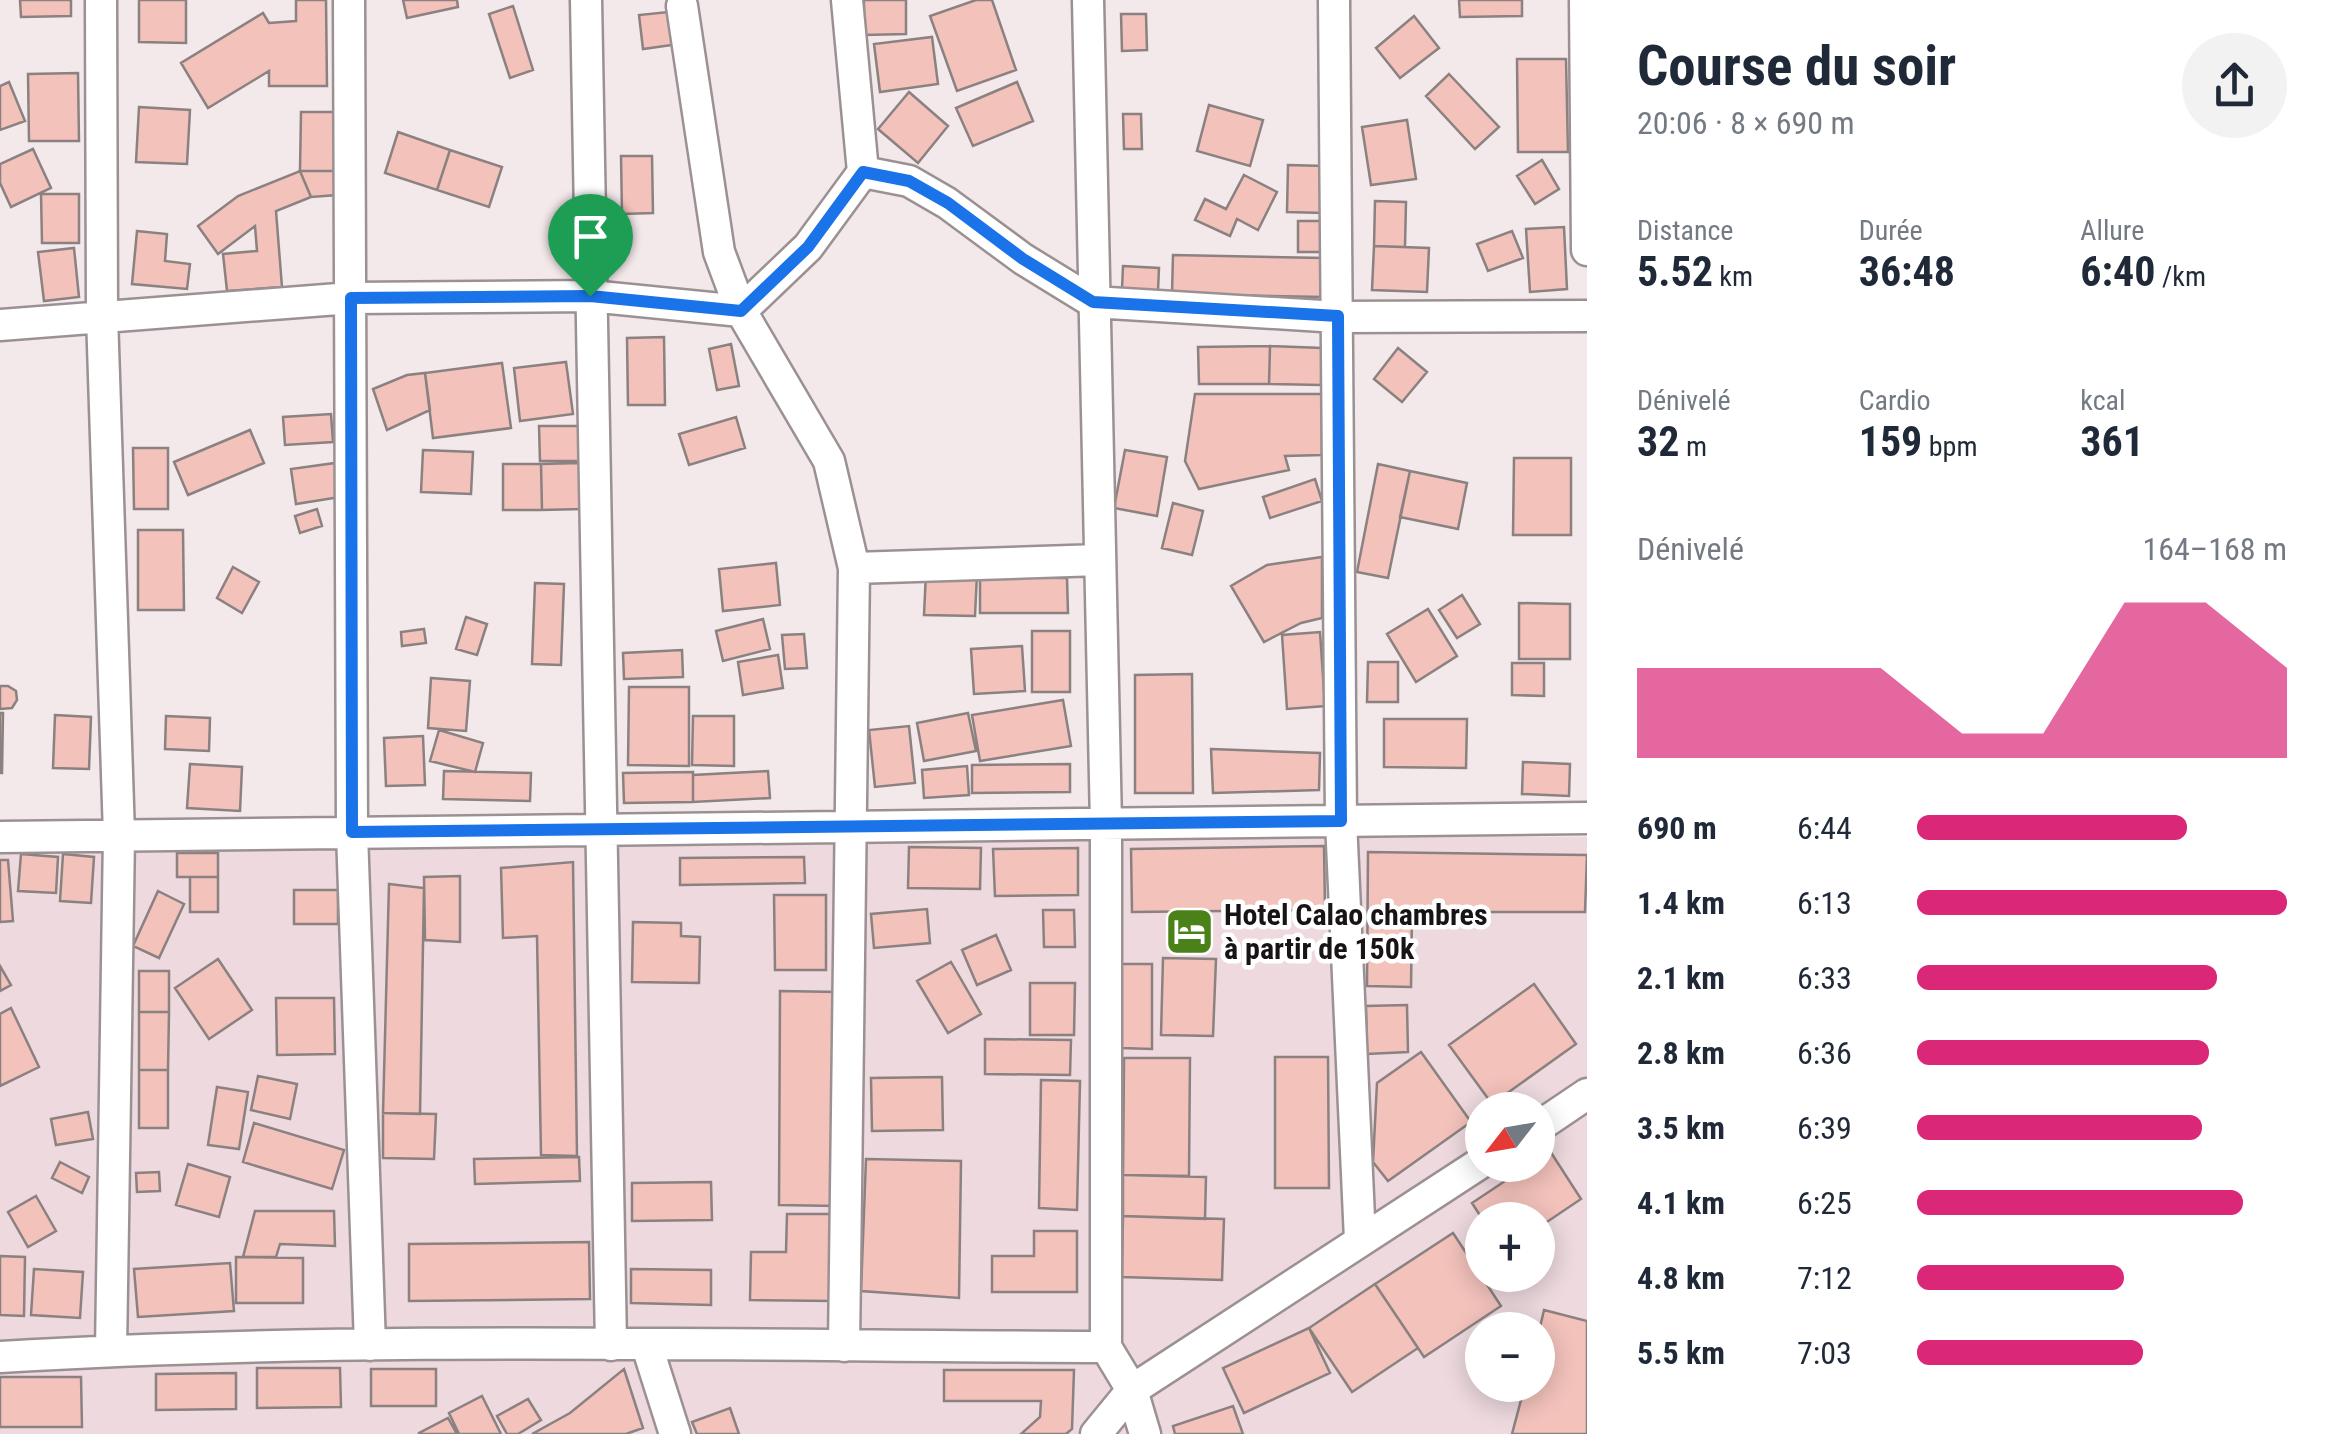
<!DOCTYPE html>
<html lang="fr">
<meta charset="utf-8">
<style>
body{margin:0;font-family:"Roboto Condensed",sans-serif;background:#f2f2f3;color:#1f2937;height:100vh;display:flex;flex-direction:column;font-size:38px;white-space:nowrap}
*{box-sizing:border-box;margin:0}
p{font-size:32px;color:#747a83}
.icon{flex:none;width:55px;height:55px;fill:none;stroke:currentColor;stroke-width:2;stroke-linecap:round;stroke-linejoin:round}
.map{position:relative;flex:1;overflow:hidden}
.details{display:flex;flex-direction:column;background:#fff;width:750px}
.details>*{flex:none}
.needle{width:65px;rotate:239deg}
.buttons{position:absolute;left:1465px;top:1092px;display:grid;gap:20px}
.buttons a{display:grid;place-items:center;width:90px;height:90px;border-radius:50%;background:#fff;box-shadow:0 5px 25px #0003;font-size:50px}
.pin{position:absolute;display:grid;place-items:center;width:85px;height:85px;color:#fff;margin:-102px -42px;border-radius:50% 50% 50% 0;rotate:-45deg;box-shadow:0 0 10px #0007}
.pin .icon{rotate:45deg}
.round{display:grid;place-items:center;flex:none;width:105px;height:105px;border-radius:52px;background:#f2f2f3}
.summary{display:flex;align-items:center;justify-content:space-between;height:170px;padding:0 50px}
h1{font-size:55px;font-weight:700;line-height:75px}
.figures{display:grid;grid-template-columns:repeat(3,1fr);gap:15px;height:170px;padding:10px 50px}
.figures div{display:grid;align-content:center}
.figures b{font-size:42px;font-weight:700}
.figures small{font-size:28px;font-weight:400}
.figures p{font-size:28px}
.chart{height:280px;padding:20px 50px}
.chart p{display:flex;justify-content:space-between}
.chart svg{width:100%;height:180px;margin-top:10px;fill:#db2777;opacity:.7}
ul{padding:0 50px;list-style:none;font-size:32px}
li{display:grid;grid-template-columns:160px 120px 1fr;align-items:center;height:75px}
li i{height:25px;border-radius:12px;background:#db2777}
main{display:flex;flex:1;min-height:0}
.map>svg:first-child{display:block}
.built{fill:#edd9de;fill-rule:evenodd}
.building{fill:#f2c2bb;stroke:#8b8180;stroke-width:2.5}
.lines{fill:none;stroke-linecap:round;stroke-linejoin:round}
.minor-casing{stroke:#9b9193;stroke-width:35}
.minor{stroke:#fff;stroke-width:30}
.route-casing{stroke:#fff;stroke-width:20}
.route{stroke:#1a73e8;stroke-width:12}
.labels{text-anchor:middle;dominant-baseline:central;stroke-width:9;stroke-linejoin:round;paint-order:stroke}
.poi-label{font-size:30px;font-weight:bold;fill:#181415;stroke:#fff;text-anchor:start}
</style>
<main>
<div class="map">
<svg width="1587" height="1434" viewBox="0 0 1587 1434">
<rect width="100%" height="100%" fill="#f3e8ea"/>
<path class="built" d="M1587,837V1434H0V838ZM1482,1110H1538V1165H1482ZM1482,1220H1538V1275H1482ZM1482,1330H1538V1385H1482Z"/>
<path class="building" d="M20,0H71V16L21,17Z
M139,0H186V43L139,42Z
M296,0H326L327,86H269V71L208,108L181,63L263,13L269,23L296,21Z
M403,0H457L458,7L407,18Z
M864,0H906V34L864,35Z
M976,0H992L1016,70L957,91L930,16Z
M1459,0H1522V16L1460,17Z
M513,6L533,70L510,78L489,14Z
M668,12L672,45L643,49L639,15Z
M1121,14H1146L1147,50L1122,51Z
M1414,16L1439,48L1400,78L1376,48Z
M932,37L938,84L880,92L874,44Z
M1517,59H1566L1568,152H1518Z
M78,73L79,141H29L28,74Z
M1449,74L1499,127L1475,149L1426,96Z
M9,82L25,121L0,130V86Z
M1017,82L1033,121L973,146L956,108Z
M909,92L948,126L918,163L878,129Z
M1209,105L1263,120L1250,166L1197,151Z
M139,107L190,110L187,164L136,162Z
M301,112H336V171H300Z
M1123,114H1141L1142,149H1124Z
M1407,120L1416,179L1371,185L1362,127Z
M398,132L450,150L437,190L385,173Z
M33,149L51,188L11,207L0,183V164Z
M450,150L502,167L489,207L437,190Z
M621,156H652L653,213L622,214Z
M1542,160L1559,189L1535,204L1517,176Z
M1288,165L1325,166L1324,213L1287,212Z
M300,171L311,197L276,211L282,287L227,291L223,254L257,251L255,226L218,254L198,226L238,196Z
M300,171H336L337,195L311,197Z
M1244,175L1277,192L1258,230L1237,219L1230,236L1195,220L1205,199L1226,209Z
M41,194H79V243H42Z
M1375,201L1406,202L1405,247L1374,246Z
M1298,221H1323V252H1298Z
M1564,227L1567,289L1530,292L1526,229Z
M137,231L167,234L165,261L190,264L187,289L132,284Z
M1512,231L1523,258L1488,271L1477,244Z
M1374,246L1429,248L1427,292L1372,290Z
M74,248L79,297L44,301L38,252Z
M1173,255L1324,258L1323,297L1172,294Z
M1123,266L1159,268L1158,291L1122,289Z
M664,337L665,405H628L627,338Z
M731,344L739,386L717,390L709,349Z
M1270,346L1269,384H1199L1198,347Z
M1270,346L1322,348L1321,385L1269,384Z
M1398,348L1427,372L1402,402L1374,379Z
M566,362L573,414L520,421L514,368Z
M502,363L511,428L433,438L425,373Z
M425,373L430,410L387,430L373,389L407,375Z
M1195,394H1322V455L1285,456L1289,470L1199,489L1185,461Z
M331,414L333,442L285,445L283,417Z
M736,417L745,448L689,465L679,434Z
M539,426H588L589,461H540Z
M250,430L264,463L188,495L174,462Z
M133,448H168V509H134Z
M423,450L473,452L471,494L421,492Z
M1125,450L1167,457L1157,516L1114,508Z
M1514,458H1571V535H1513Z
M335,463L340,497L296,504L291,469Z
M580,463L581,509L542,510L541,464Z
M503,464H541L542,510H503Z
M1378,464L1410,471L1388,578L1357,572Z
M1410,471L1467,483L1458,529L1400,517Z
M1315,479L1322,501L1270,518L1263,497Z
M1173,503L1203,511L1192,555L1162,548Z
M317,509L322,526L300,533L295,516Z
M138,530H183L184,610H138Z
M1322,557V618L1301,623L1264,642L1231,586L1267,565Z
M776,563L780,605L723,611L719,569Z
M233,567L259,582L242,613L217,598Z
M926,572L977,574L975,616L924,615Z
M980,577L1067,578L1068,613H980Z
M535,583L564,584L561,665L532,664Z
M1462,595L1480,624L1457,638L1439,610Z
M1519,603L1570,604V659H1519Z
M1428,609L1457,656L1416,682L1387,634Z
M466,617L487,624L477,655L456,649Z
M763,619L770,649L723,661L716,631Z
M424,629L426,643L402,646L401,632Z
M1032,631H1070V692H1032Z
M1320,632L1325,706L1287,709L1282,635Z
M804,634L807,668L785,669L782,635Z
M1022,646L1025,691L974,694L971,649Z
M682,650L683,677L624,679L623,653Z
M778,655L783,688L743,695L738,662Z
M1368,662H1398V702H1367Z
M1512,663H1544V696L1512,695Z
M1192,674L1193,793H1135V675Z
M431,678L470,681L466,731L428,728Z
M0,686H8L16,691L17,700L12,708L0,709Z
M629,687H689V766L628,765Z
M1063,700L1071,746L980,761L972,715Z
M0,713H3L2,773H0Z
M968,713L976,751L924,761L917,723Z
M55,715L91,717L89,769L53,768Z
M166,716L210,718L209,751L165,749Z
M693,716H734V766L692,765Z
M1384,719H1467L1466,768L1384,767Z
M909,726L915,783L875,787L869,730Z
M439,730L483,743L475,772L430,761Z
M423,736L425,785L386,786L384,738Z
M1211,749L1320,753L1319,790L1213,793Z
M1523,762L1570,764L1569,796L1522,794Z
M190,764L242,767L240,811L187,808Z
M1070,764V792L972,793V765Z
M967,766L969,795L924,798L922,770Z
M444,771L531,773L530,801L443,799Z
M768,771L770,798L693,802V775Z
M693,772V802L624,803L623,773Z
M1324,846L1325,910L1132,912L1131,849Z
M909,847L981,848L980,889L908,888Z
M1078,848V895L995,896L993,849Z
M1368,852L1587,855L1585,912H1412L1411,987L1367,986Z
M177,853H218V877H177Z
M21,854L58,857L56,893L18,891Z
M63,854L94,857L91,903L60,901Z
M804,857L805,883L680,885V858Z
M0,860H8L13,921L0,922Z
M573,862L577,1156L541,1155L537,936L503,938L501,868Z
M460,876V942L425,940L424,877Z
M190,877H218V912H190Z
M389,884L424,888L420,1114L383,1113Z
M294,890H338V924H294Z
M158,891L184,904L159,958L133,946Z
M774,895H826V970H775Z
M927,909L930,943L874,948L871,914Z
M1043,910H1074L1075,947H1044Z
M633,922L681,923V936L700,937L699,983L632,982Z
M996,935L1011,970L977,985L962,950Z
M1163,958L1216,959L1213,1036L1161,1035Z
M218,959L252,1010L209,1039L175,988Z
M951,962L981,1014L948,1033L917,981Z
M1121,964H1152V1049L1121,1048Z
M0,966L11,985L0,991Z
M139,971H169V1012H139Z
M1030,983H1075L1074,1035H1030Z
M1534,984L1576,1044L1492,1104L1449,1045Z
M780,991L839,992L837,1206L779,1205Z
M276,998H334L335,1054L277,1055Z
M1407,1005L1408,1052L1367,1054L1366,1006Z
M11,1008L39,1067L0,1086V1014Z
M139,1012H169L168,1070H139Z
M985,1039L1071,1040L1070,1075L985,1074Z
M1421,1052L1471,1122L1388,1181L1373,1162L1377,1083Z
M1275,1057H1328L1329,1188H1275Z
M1124,1058H1190L1189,1176L1123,1175Z
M139,1070H168V1128H139Z
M258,1076L297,1084L290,1119L251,1110Z
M942,1077L943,1130L872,1131L871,1078Z
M1041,1080L1080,1081L1077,1210L1039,1208Z
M217,1087L248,1092L239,1149L208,1145Z
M88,1112L93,1139L56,1145L51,1119Z
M383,1113L436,1114L434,1159L383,1158Z
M254,1123L344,1150L332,1189L243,1162Z
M1550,1151L1581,1199L1538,1228V1220H1483L1472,1203L1529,1165H1538V1159Z
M579,1157L580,1181L475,1184L474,1159Z
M866,1159L961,1161L959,1298L861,1291Z
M60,1162L89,1177L82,1193L52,1178Z
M188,1164L230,1177L219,1217L176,1205Z
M159,1172L160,1191L137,1192L136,1173Z
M1123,1175L1206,1177L1205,1219L1123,1216Z
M711,1182L712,1220L632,1221V1183Z
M36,1196L56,1231L28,1247L8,1212Z
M255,1211H334L335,1246L280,1244L276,1257H243Z
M787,1214H834V1301L750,1300L751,1252H786Z
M1123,1216L1224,1219L1222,1280L1122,1277Z
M1034,1231H1077V1292H992V1256H1034Z
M1453,1233L1501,1306L1424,1357L1375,1284Z
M589,1242L590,1299L409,1301V1244Z
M0,1256L25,1257L24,1316L0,1315Z
M236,1257L303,1258V1303H236Z
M230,1263L234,1311L138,1317L134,1269Z
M34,1269L83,1272L80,1318L31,1315Z
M631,1269L711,1270V1305L631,1303Z
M1375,1284L1418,1348L1352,1392L1309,1328Z
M1544,1310L1587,1321V1434H1512L1525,1385H1538V1336Z
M1309,1328L1330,1373L1244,1413L1223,1368Z
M257,1368H340L341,1407L257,1408Z
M371,1369H436V1406H371Z
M624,1369L643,1428L626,1434H532L570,1413Z
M944,1370H1074L1072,1429L1066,1434H1021L1040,1417L1041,1401H944Z
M236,1373V1409L156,1410V1374Z
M0,1377H81L82,1427H0Z
M482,1396L501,1434H459L449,1413Z
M528,1399L541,1420L518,1434H507L497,1416Z
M1233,1406L1243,1434H1175L1173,1426Z
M730,1408L739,1434H697L692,1422Z
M448,1418L457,1434H419V1433Z"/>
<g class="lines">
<defs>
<path id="minor" d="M101,0L102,315L119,835L111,1351
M349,0L352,833L370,1345
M586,0L611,1345
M1088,0L1106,824V1347L1132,1390L1145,1434
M1334,0L1341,821L1360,1240
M1585,0L1587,250
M682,6L719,252L741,311L829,461L854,568L844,1346
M863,172L909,181L947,203L1023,259L1093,302L1338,317L1587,316
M0,325L351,298L590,296L741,311L808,247L863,172L847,0
M854,568L1100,560
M0,837L1587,818
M1538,1127L1587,1094
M647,1346L675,1434
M0,1357C368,1335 738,1346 1106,1347
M1096,1434L1132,1390L1482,1162"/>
</defs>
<use href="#minor" class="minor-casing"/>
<use href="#minor" class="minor"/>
</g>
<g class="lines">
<defs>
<path id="route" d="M863,172L909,181L948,203L1023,259L1093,302L1338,316L1341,821L352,832L351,298L590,296L741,311L808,247Z"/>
</defs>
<use href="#route" class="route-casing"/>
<use href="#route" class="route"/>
</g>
<defs>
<symbol id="hotel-square" viewBox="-11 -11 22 22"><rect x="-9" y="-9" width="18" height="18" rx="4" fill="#4a8118" stroke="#fff"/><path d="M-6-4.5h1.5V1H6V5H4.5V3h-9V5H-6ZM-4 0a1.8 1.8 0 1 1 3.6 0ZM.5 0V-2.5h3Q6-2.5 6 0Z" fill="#fff"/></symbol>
</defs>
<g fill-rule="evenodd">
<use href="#hotel-square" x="1162" y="904" width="55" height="55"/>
</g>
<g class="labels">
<g class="poi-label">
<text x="1224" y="914">Hotel Calao chambres<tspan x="1224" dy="34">à partir de 150k</tspan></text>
</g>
</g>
</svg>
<div class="buttons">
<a><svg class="needle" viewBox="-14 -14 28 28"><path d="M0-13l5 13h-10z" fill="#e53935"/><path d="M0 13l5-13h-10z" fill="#747a83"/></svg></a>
<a>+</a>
<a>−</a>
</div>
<div class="pin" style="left:590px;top:296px;background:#1e9e55"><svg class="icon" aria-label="arrive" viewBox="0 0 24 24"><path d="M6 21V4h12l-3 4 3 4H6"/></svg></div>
</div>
<section class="details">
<div class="summary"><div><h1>Course du soir</h1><p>20:06 · 8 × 690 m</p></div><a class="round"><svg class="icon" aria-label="share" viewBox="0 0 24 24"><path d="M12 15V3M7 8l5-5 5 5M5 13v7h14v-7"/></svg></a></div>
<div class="figures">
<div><p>Distance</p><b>5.52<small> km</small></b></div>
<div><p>Durée</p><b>36:48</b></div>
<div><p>Allure</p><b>6:40<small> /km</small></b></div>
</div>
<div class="figures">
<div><p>Dénivelé</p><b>32<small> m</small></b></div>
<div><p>Cardio</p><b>159<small> bpm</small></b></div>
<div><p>kcal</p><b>361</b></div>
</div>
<div class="chart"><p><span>Dénivelé</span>164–168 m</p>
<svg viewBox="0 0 160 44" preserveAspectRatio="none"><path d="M0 44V22L10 22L20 22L30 22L40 22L50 22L60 22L70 30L80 38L90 38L100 38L110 22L120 6L130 6L140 6L150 14L160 22V44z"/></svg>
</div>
<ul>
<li><b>690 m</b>6:44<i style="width:73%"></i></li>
<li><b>1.4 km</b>6:13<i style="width:100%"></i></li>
<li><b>2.1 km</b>6:33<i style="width:81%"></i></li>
<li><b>2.8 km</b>6:36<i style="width:79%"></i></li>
<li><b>3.5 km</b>6:39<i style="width:77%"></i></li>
<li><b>4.1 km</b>6:25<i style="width:88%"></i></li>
<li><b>4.8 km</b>7:12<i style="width:56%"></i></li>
<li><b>5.5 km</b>7:03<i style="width:61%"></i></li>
</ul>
</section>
</main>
